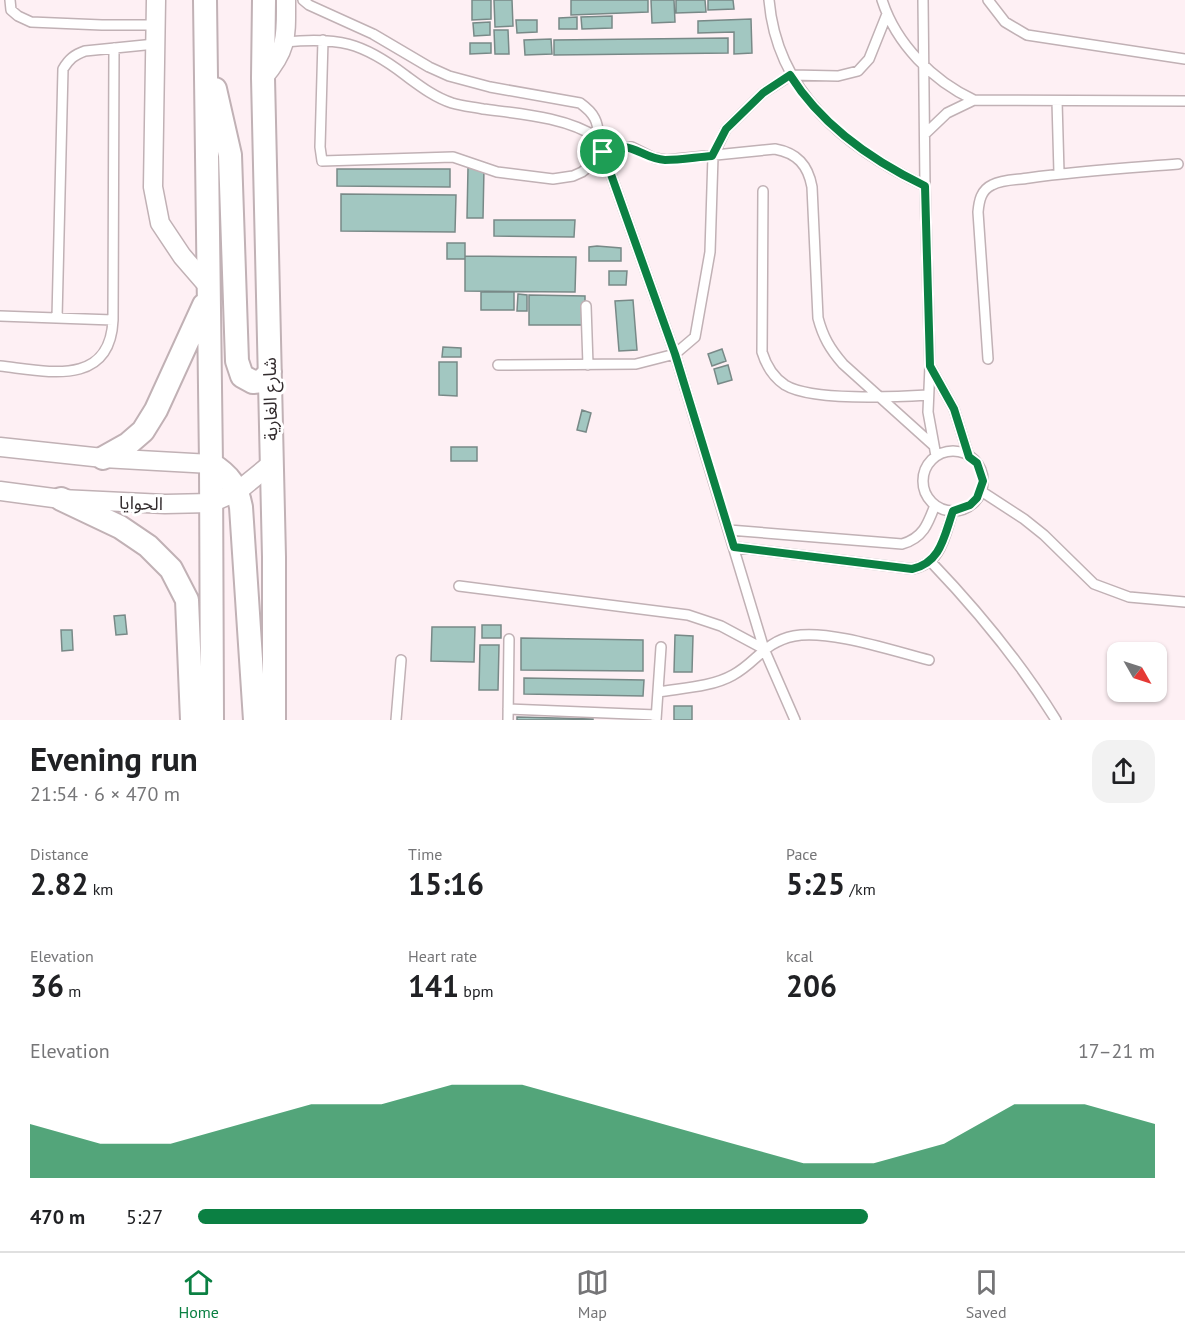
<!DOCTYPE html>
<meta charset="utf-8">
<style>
body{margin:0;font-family:"PT Sans","Noto Sans Arabic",sans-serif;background:#f2f2f2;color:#202124;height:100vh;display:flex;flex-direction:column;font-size:22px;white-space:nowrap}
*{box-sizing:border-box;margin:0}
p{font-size:20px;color:#757577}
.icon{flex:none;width:33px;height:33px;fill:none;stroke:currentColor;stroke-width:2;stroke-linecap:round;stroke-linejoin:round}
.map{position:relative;height:720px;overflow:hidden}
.panel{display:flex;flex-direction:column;background:#fff;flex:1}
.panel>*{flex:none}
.needle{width:39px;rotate:129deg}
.buttons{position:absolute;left:1107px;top:642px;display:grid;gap:12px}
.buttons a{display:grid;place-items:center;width:60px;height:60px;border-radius:12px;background:#fff;box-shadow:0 2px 4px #0004;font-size:30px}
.pin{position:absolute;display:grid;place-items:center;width:51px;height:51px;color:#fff;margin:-26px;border:3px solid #fff;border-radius:50%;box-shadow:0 2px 6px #0007}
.round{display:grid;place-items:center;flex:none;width:63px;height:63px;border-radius:18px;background:#f2f2f2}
.head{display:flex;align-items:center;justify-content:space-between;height:102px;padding:0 30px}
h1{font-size:33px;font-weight:700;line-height:45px}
.figures{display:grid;grid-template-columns:repeat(3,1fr);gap:9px;height:102px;padding:6px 30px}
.figures div{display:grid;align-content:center}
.figures b{font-size:30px;font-weight:700}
.figures small{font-size:16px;font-weight:400}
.figures p{font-size:16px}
.chart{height:168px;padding:12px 30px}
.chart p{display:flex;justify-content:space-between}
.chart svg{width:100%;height:108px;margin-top:6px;fill:#0b8043;opacity:.7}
ul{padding:0 30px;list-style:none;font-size:20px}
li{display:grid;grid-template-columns:96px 72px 1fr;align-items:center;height:45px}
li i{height:15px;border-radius:8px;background:#0b8043}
.dock{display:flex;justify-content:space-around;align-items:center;height:84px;border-top:2px solid #e0e0e0;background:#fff;font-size:16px;color:#757577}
.dock a{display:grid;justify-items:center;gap:3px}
.dock .current{color:#0b8043}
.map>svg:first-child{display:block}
.building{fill:#a2c7c1;stroke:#788987;stroke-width:1.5}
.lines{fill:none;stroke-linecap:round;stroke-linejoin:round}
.service-casing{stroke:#c1b1b5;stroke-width:12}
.minor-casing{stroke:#c1b1b5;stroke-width:21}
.tertiary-casing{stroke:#c1b1b5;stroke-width:26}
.service{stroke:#fff;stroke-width:9}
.minor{stroke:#fff;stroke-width:18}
.tertiary{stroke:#fff;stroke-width:22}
.route-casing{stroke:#fff;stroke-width:12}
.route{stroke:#0b8043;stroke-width:8}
.labels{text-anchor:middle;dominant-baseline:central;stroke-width:6;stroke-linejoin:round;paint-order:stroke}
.street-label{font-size:18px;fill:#332c2e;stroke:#fff}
</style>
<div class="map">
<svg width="1185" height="720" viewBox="0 0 1185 720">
<rect width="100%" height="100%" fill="#fef0f4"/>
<path class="building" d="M472,0H491V19L472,20Z
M494,0H512L513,26L495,27Z
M571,0H648V12L571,15Z
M651,0H674L675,22L652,23Z
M676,0H705L706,12L676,13Z
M708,0H733L734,9L708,10Z
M612,16V28L582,29L581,17Z
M577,17V29H559V18Z
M751,19L752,53L734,54V32L698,33V21Z
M516,20H537V32L517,33Z
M490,22V35L474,36L473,23Z
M494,30H508L509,54H495Z
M728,38V53L554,55V40Z
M551,39L552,54L525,55L524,40Z
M470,43H491V53L470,54Z
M468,168H484L483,218H467Z
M337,169H450V187L337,186Z
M341,194L456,195L455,232L341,231Z
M494,220H575L574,237L494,236Z
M447,243H465V259H447Z
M597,246L621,248V261H589V247Z
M465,256L576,257L575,292L465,291Z
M609,271H627L626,285H609Z
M481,292H514V310H481Z
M518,294L527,295V311H517Z
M529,295L585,296V325H529Z
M633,300L637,350L619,351L615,301Z
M443,347L461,348V357H442Z
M722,349L726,361L712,366L708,354Z
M439,362H457V396L439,395Z
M728,365L732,380L718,384L714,369Z
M582,410L591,413L586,432L577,430Z
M451,447H477V461H451Z
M125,615L127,634L116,635L114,616Z
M482,625H501V638H482Z
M432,627H475L474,662L431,661Z
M61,630H72L73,650L62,651Z
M675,635L693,636L692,672H674Z
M521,638L643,640V671L521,670Z
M480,645H499L498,690H479Z
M524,678L644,680L643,696L524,694Z
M674,706H692V720H674Z
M517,717L593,719V720H517Z"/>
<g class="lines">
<defs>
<path id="service" d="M10,0L11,10L18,16L31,22L102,25H155
M303,0L309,5L373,34L429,67L449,76L490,87L580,103C594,113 599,122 598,138L675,354L764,649L795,720
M769,0C777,93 846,148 925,186
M882,0C896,44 933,81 974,100
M923,0L925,186L930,366L928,412L936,456
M988,0L1005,22L1027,35L1185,59
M323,40L320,147L322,161L453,157L497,172L553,179L573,176L582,172L597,160L603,152L612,147H632L654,158L666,160L775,149C797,153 808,165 812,187L818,318C823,337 830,349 843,364L933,445
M285,42C338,37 362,42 405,75C420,86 434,97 452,103C462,106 473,107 483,109C521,114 566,117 598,138
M1057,101L1059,173
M925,134L947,113L974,100L1185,101
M763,191L762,352C766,365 773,377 785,385C811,401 896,397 928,395
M586,306L588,365
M0,316L113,320C110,388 46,371 0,366
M57,318L63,69C69,59 74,55 85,51L155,44
M113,320L114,48
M988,359L978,212C979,201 981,190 992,185C1003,179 1018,180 1029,178C1078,171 1128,168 1178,164
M498,365L636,364L675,354L695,337L710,252L713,156L726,129L763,93L791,75L838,76L858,71L869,59L887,14
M930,366L954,409L969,457
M923 481a30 30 0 1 1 60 0a30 30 0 1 1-60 0Z
M981,491L1024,519L1044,535L1094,584L1129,597L1185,602
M729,530L902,544C923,538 928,524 935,505
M734,547L912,569C942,563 944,537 953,511
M931,562C978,611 1020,662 1056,720
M459,586L688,615L721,626L764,649
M658,692C682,688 712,687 733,675C757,662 764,642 794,636C828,629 893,651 929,660
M508,709L656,715
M396,720L401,660
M508,720L509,639
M656,720L661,647"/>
<path id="minor" d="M156,0L153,187L160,223L182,256L208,286
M263,78C288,49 286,36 286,0
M0,447L103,458L211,464
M0,491L61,499L165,504L211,503L238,491L271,464"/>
<path id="tertiary" d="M205,0L211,464L212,720
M264,0L263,78L274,557V720
M215,89L230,155L237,361L242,376L253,382L262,381L270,372
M103,458L128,444L143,431L156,410L204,305
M211,464C229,475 237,486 241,507L255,720
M61,499L120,527L148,546L171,569L187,600L192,720"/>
</defs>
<use href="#service" class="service-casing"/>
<use href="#minor" class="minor-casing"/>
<use href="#tertiary" class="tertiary-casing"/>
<use href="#service" class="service"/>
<use href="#minor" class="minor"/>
<use href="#tertiary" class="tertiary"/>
</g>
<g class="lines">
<defs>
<path id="route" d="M790,75C822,126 871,160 925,186L930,366L954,409L969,457L977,463L983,481L977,498L970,505L953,511C944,536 941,563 912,569L734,547L675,354L603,152C630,137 641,159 665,160C681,160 697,157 712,156L726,129L763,93Z"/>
</defs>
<use href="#route" class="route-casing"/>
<use href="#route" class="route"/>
</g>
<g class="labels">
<g class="street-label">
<text transform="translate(270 399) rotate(-91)">شارع الغارية</text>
<text transform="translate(141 503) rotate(2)">الحوايا</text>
</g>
</g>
</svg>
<div class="buttons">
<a><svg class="needle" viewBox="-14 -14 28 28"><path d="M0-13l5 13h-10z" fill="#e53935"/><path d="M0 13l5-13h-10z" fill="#757577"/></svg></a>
</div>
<div class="pin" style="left:603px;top:152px;background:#1e9e55"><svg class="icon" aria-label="arrive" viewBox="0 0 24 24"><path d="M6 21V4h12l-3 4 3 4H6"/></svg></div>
</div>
<section class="panel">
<div class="head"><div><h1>Evening run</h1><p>21:54 · 6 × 470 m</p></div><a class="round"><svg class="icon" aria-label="share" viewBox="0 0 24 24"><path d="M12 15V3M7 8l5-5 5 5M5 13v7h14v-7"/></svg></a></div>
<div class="figures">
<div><p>Distance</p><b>2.82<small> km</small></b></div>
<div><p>Time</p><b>15:16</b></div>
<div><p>Pace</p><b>5:25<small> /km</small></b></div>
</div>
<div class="figures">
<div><p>Elevation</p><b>36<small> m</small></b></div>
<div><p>Heart rate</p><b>141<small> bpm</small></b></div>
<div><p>kcal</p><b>206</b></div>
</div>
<div class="chart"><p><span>Elevation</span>17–21 m</p>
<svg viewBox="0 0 160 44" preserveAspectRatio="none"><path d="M0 44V22L10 30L20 30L30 22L40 14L50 14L60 6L70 6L80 14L90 22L100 30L110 38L120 38L130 30L140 14L150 14L160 22V44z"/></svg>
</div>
<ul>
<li><b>470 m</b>5:27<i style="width:70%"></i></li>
</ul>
</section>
<nav class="dock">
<a class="current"><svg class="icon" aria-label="home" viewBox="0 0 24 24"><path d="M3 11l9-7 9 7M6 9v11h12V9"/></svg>Home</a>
<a><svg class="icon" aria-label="map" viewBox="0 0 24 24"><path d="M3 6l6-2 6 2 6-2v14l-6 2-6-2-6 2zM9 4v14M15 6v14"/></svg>Map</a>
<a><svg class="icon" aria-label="saved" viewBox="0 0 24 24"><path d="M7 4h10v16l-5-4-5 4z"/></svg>Saved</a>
</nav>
